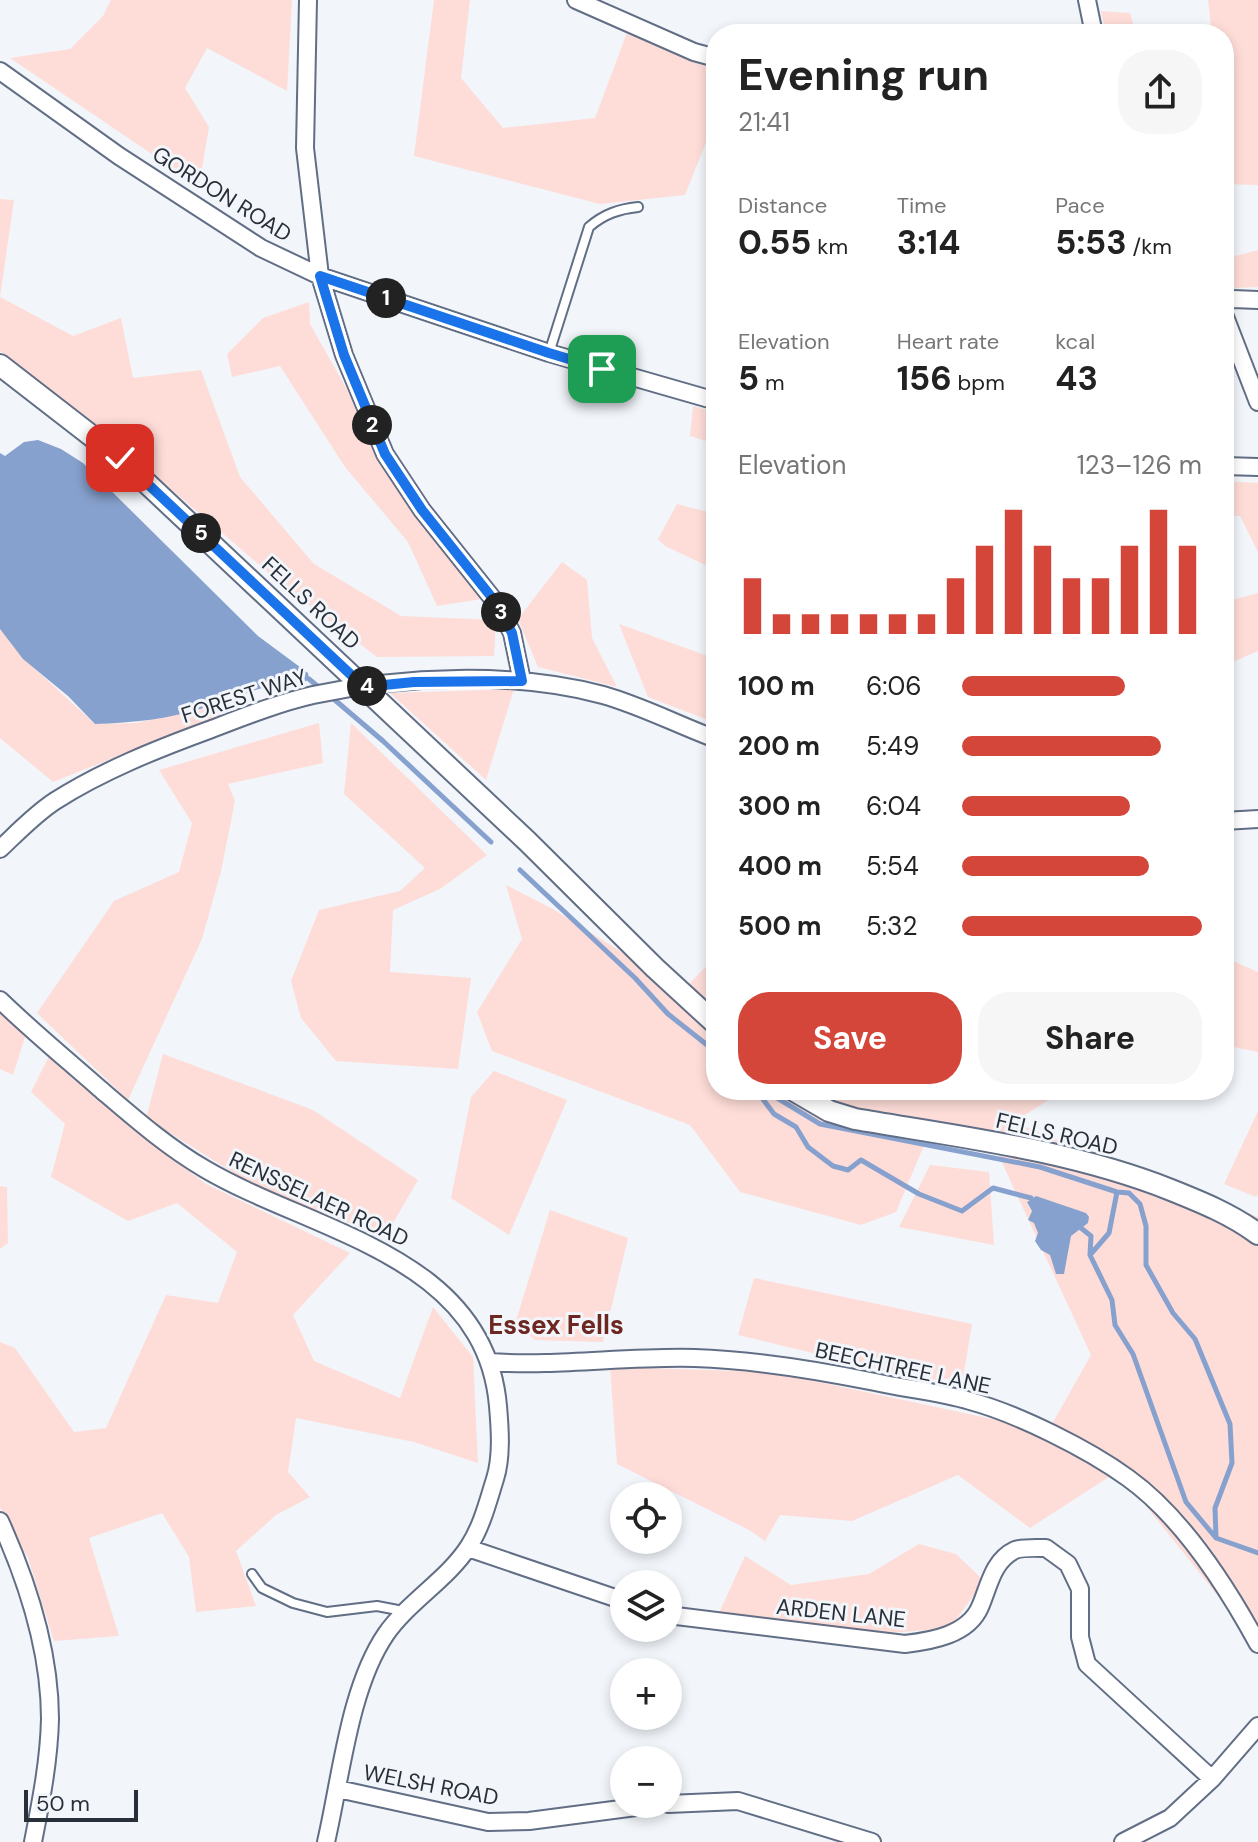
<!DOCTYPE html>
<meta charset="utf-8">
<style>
body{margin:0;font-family:"DM Sans",sans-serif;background:#f6f6f6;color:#222;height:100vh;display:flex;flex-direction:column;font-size:30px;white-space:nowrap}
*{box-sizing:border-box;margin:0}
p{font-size:26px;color:#767676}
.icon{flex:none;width:44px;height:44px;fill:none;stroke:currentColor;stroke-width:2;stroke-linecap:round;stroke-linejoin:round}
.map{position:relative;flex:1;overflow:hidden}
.details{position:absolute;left:706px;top:24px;width:528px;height:1076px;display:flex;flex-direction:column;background:#fff;border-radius:32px;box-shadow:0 4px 12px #0003}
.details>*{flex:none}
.fabs{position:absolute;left:610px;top:1482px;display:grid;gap:16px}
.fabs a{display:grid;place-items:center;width:72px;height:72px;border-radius:50%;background:#fff;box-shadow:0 4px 12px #0003;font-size:40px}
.scale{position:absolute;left:24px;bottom:20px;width:114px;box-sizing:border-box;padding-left:8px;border:4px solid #292f39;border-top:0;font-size:22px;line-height:28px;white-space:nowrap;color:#292f39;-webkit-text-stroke:6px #f2f5fa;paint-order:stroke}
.pin{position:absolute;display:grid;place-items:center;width:68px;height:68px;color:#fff;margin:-34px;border-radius:16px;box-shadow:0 4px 12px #0006}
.km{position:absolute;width:40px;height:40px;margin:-20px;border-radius:50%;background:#222;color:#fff;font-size:22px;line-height:40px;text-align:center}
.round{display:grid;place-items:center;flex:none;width:84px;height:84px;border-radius:32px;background:#f6f6f6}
.summary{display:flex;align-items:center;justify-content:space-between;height:136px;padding:0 32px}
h1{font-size:44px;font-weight:700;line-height:60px}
.stats{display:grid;grid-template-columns:repeat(3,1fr);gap:12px;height:136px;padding:8px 32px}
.stats div{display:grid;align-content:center}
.stats b{font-size:34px;font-weight:700}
.stats small{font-size:22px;font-weight:400}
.stats p{font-size:22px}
.chart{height:224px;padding:16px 32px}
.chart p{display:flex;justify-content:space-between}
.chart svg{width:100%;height:144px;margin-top:8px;stroke:#d4463a;stroke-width:6}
.primary-button{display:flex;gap:16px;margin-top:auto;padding:16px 32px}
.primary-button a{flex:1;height:92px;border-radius:32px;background:#d4463a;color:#fff;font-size:32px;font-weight:700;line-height:92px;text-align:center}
.primary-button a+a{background:#f6f6f6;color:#222}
ul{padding:0 32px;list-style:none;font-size:26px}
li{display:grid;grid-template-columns:128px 96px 1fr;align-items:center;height:60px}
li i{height:20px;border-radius:10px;background:#d4463a}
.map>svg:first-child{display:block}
.green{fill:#feddd8}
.water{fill:#87a1ce}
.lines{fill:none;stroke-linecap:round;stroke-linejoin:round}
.stream{stroke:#87a1ce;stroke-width:5}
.service-casing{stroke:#616e85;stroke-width:12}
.minor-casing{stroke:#616e85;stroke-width:20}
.tertiary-casing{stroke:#616e85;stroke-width:24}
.service{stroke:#fff;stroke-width:8}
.minor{stroke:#fff;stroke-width:16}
.tertiary{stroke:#fff;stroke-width:20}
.route-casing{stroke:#fff;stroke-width:16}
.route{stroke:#1a73e8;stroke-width:10}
.labels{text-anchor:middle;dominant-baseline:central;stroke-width:6;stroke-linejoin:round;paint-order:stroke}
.street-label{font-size:22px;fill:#292f39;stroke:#f2f5fa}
.quarter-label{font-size:26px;font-weight:bold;fill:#6c2721;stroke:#f2f5fa}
</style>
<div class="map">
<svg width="1258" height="1842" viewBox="0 0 1258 1842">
<rect width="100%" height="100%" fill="#f2f5fa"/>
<path class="green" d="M111,0H292L287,91L207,48L185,88L209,127L199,186L10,58L70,49L103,16Z
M434,0H470L461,78L503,128L595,118L631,22L716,51V139L707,140L685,195L600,204L414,156Z
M1208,0H1258V185L1224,184V34H1212Z
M1101,11L1130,13L1136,34H1106Z
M0,199L14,200L0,297L73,336L121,318L133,378L201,370L240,477L314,564L401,616L496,620L494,656L377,657L285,587L88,418L0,351Z
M1258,250V287L1233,288L1224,283V259Z
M309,302L310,324L425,528L482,599L437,606L408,542L345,467L280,366L232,377L227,354L263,318Z
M693,406L716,413V444L690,436Z
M1224,481L1258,483V552L1240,516L1224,515Z
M677,504L716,514V570L665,546L658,539Z
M562,562L587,580L592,638L617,687L538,667L518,619Z
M1258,593V651L1235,661L1224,674V602Z
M619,624L716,659V723L648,697Z
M0,629L24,659L95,724L136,723L206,707L221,715L53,782L0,738Z
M514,689L486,780L390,693Z
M319,723L323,763L228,784L235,801L221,871L202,939L128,1100L37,1013L114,901L179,872L192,823L159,770Z
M351,723L487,855L440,889L393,910L390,972L471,978L458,1069L336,1061L301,1018L291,981L319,910L400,891L425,868L344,794Z
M506,885L551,908L683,990L716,956V1090H1065L1013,1122L1258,1217V1646L1118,1471L1030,1528L958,1475L852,1521L780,1515L765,1541L749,1530L617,1464L610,1367L772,1372L1048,1431L1091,1355L992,1141L930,1131L896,1212L861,1225L740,1192L690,1125L492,1051L477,1012L522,939Z
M1224,957L1258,972V1052L1224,1045Z
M0,1010L25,1037L13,1075L0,1069Z
M50,1054L157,1147L206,1184L350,1253L293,1315L314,1361L400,1398L433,1307L473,1357L478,1463L414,1442L296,1418L288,1472L310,1497L276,1515L236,1551L256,1606L196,1612L189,1557L162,1513L89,1538L119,1636L54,1641L28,1558L0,1507V1342L15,1348L74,1432L106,1428L166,1295L218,1303L237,1252L177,1203L128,1221L51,1177L65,1124L31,1092Z
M163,1054L313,1110L418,1180L385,1237L261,1190L146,1118Z
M494,1071L567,1100L509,1235L451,1198L471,1097Z
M1258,1111V1194L1256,1197L1224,1184Z
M930,1165L989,1172L994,1245L899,1227Z
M0,1186L7,1187L8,1243L0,1249Z
M550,1210L628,1238L603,1342L535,1340L515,1324Z
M754,1278L972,1324L963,1378L924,1380L738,1335Z
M919,1544L956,1554L984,1581L950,1628L867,1635L719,1613L745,1556L791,1585L869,1574Z"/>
<path class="water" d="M38,440L61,449L83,463L258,636L308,673L309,679L302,684C272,679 235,699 206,707C170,719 132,723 95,724L68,696L23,659L0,629V453L5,456L24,442Z
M1036,1196L1086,1213L1089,1217L1088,1223L1071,1236L1064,1274H1056L1050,1255L1041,1250L1035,1241L1038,1233L1034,1223L1028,1220L1032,1211L1027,1202Z"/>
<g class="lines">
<path class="stream" d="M309,679L321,689
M329,695L383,741L491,842
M520,870L635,978L668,1014L716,1052
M756,1090L774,1114L796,1127L808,1147L833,1166L848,1170L861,1160L919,1194L962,1211L993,1188L1031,1198
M764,1090L820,1124L1040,1167L1117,1192L1109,1233L1090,1255L1112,1300L1115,1325L1133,1354L1186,1502L1216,1538L1258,1553
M1117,1192L1129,1193L1140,1204L1146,1226V1265L1173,1313L1195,1339L1230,1424L1232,1463L1215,1508L1216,1537
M1081,1228L1091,1236L1090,1255"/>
<defs>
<path id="service" d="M549,353L589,227C604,214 619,209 638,207
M252,1574L262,1588L293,1603L327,1612L377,1606L403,1611"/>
<path id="minor" d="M308,0L305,148L320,276L344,355L385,454L422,510L497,604L512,633L522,681
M576,0L694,52L716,58
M1087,0L1094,34
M0,71L119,156L261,248L320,276L549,353L716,401
M1224,302L1233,299L1258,300
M1224,314L1258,402
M1224,466L1258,467
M1224,821L1258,819
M0,849C17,833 35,814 55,801C102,771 157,749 209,730C243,717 278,703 313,695C403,676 514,671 603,695C642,706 678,725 716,739
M0,1000C32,1031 66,1059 99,1088C133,1117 167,1147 205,1169C312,1232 485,1255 498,1406C500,1429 502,1457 495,1479C488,1501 482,1526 469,1546C448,1579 408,1602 386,1634C349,1688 341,1778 326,1842
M489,1362C557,1367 626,1356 695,1358C755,1360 816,1370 875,1382C906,1389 939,1392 970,1401C1018,1414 1088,1449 1128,1478C1181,1516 1227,1587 1258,1644
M0,1521C28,1583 50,1651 50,1719C49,1761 41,1801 33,1842
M468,1548L624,1601
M668,1615L905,1644C931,1641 968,1635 980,1607C989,1587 992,1561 1015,1550C1023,1547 1037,1548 1046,1548L1068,1564L1080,1589V1637L1087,1664L1212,1779
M338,1789L488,1822L529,1821L659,1804
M668,1804L738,1801L872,1842
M1123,1842L1170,1818L1212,1779L1258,1726"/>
<path id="tertiary" d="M0,365L120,458L527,841L655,968L716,1024
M793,1090L829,1111L855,1119C961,1137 1070,1150 1171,1190C1201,1202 1231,1214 1258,1234"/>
</defs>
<use href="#service" class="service-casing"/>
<use href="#minor" class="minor-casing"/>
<use href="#tertiary" class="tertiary-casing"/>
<use href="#service" class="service"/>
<use href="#minor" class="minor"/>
<use href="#tertiary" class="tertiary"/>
</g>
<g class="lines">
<defs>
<path id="route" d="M120,458L364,687L414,682L522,681L512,633L497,604L422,510L385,454L344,355L320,276L549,353L602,369"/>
</defs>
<use href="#route" class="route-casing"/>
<use href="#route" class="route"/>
</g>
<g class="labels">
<g class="street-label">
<text transform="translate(222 194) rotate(32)">GORDON ROAD</text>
<text transform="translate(311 603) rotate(43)">FELLS ROAD</text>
<text transform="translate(244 696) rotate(-18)">FOREST WAY</text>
<text transform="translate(1057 1134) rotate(13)">FELLS ROAD</text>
<text transform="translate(319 1199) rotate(25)">RENSSELAER ROAD</text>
<text transform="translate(903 1368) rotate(12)">BEECHTREE LANE</text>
<text transform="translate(841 1613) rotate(6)">ARDEN LANE</text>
<text transform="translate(431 1785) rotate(11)">WELSH ROAD</text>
</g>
<g class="quarter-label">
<text x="556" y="1325">Essex Fells</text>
</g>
</g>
</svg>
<div class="fabs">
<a><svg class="icon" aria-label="locate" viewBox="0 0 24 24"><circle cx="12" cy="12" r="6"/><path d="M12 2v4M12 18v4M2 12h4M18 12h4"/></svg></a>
<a><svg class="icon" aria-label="layers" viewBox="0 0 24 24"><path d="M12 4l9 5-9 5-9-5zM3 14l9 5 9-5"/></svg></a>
<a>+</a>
<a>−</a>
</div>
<div class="scale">50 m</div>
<div class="pin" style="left:602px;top:369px;background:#1e9e55"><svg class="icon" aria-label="arrive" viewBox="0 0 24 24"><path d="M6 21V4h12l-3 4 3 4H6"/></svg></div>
<div class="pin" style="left:120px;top:458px;background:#d93025"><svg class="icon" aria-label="check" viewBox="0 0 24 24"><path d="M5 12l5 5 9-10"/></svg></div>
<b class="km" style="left:386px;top:298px">1</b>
<b class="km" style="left:372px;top:425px">2</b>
<b class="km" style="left:501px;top:612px">3</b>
<b class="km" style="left:367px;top:686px">4</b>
<b class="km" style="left:201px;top:533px">5</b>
<section class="details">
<div class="summary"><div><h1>Evening run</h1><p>21:41</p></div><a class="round"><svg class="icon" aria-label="share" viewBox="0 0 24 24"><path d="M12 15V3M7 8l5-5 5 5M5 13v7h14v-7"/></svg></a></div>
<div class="stats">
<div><p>Distance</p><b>0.55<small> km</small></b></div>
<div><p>Time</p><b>3:14</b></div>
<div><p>Pace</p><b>5:53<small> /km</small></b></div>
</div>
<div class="stats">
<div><p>Elevation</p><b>5<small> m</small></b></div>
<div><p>Heart rate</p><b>156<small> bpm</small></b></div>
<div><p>kcal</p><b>43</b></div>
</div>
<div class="chart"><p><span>Elevation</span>123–126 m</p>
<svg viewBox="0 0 160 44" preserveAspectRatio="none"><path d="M5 44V27M15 44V38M25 44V38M35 44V38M45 44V38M55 44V38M65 44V38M75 44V27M85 44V17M95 44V6M105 44V17M115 44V27M125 44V27M135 44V17M145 44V6M155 44V17"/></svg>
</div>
<ul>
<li><b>100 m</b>6:06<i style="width:68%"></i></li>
<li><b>200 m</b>5:49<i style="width:83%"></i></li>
<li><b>300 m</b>6:04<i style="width:70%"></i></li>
<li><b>400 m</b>5:54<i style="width:78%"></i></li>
<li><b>500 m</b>5:32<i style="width:100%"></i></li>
</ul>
<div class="primary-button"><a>Save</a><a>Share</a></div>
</section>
</div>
